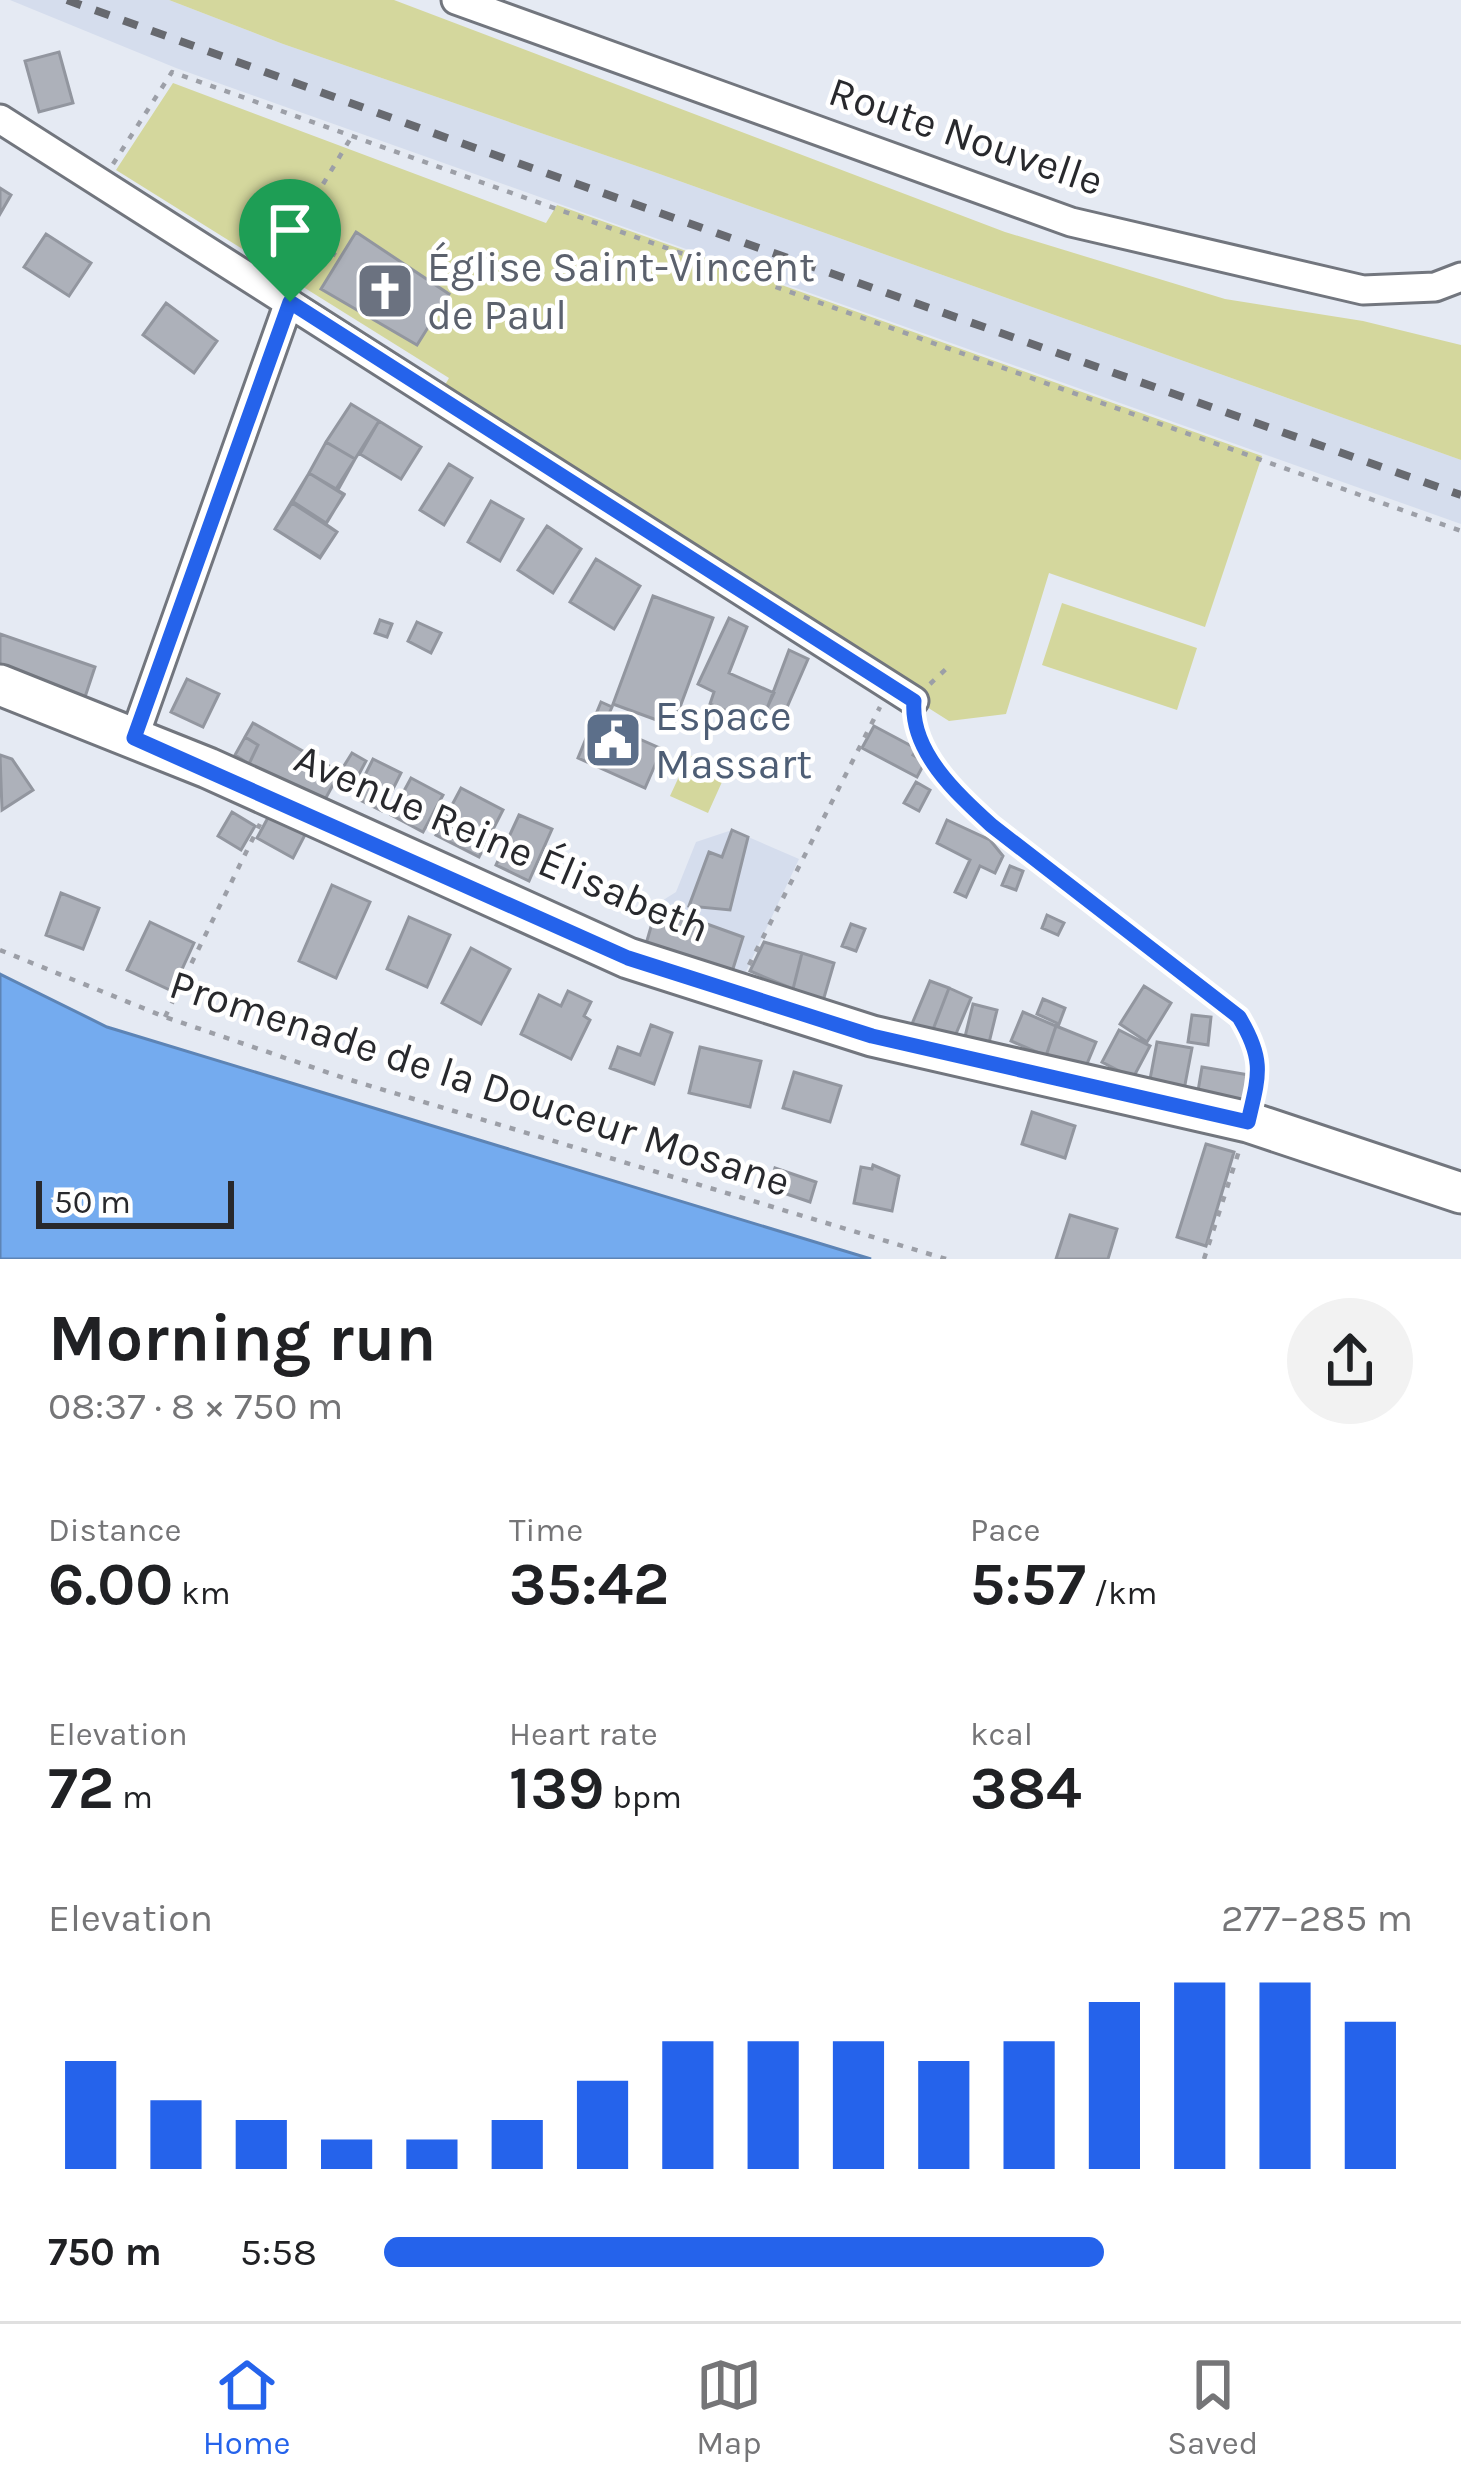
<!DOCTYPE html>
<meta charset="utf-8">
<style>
body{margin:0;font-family:Karla,sans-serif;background:#f2f2f2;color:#202124;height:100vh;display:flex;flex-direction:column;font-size:45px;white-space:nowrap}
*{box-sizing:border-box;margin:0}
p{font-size:39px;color:#757577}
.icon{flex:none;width:66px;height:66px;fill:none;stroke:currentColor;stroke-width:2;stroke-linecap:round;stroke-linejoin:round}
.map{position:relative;height:1259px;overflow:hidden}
.drawer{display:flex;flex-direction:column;background:#fff;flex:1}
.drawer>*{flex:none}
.scale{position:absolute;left:36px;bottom:30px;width:198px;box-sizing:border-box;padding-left:12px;border:6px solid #28292d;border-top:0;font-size:33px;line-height:42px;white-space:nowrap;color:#28292d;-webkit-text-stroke:9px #fff;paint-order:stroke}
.pin{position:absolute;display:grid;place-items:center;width:102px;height:102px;color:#fff;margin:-123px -51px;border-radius:50% 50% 50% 0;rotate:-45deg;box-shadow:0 0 12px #0007}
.pin .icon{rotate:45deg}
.round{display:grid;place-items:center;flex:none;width:126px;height:126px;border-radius:63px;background:#f2f2f2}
.head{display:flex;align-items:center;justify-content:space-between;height:204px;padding:0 48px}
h1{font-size:66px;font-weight:700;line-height:90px}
.stats{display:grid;grid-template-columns:repeat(3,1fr);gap:18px;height:204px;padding:12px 48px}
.stats div{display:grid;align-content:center}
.stats b{font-size:60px;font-weight:700}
.stats small{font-size:33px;font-weight:400}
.stats p{font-size:33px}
.chart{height:336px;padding:24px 48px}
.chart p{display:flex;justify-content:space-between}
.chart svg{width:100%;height:216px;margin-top:12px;stroke:#2563eb;stroke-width:6}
ul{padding:0 48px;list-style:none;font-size:39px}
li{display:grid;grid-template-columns:192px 144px 1fr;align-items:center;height:90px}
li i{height:30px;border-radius:15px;background:#2563eb}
.menu{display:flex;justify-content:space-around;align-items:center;height:168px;border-top:3px solid #e0e0e0;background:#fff;font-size:33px;color:#757577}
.menu a{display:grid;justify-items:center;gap:6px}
.menu .on{color:#2563eb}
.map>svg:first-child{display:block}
.built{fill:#d5dded}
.green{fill:#d4d79d}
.water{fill:#74abef;stroke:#5d84b5;stroke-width:3}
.building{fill:#adb1ba;stroke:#92969f;stroke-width:3}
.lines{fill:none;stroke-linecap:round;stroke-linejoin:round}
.service-casing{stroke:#72767e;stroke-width:20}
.minor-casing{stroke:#72767e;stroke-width:33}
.secondary-casing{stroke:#72767e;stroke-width:45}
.path{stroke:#9c9fa7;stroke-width:4.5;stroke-dasharray:6 9;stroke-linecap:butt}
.service{stroke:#fff;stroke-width:14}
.minor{stroke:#fff;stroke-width:27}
.secondary{stroke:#fff;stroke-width:39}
.rail{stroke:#67696f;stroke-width:8;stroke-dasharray:15 15;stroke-linecap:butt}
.route-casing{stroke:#fff;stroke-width:24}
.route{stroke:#2563eb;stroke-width:15}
.labels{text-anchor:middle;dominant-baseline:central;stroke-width:9;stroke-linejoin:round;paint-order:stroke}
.street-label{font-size:42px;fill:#28292d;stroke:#fff}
.worship-label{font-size:42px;fill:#5b616d;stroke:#fff;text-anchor:start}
.service-label{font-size:42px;fill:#4e5e75;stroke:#fff;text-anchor:start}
</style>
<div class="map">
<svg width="1461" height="1259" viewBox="0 0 1461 1259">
<rect width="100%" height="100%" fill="#e5eaf3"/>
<path class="built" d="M10,0H169L283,44L654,172L1461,460V524L176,68Z
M732,830L799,859L743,978L646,944L657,904L676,892L696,842Z"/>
<path class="green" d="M169,0H394L1005,232L1225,299L1363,321L1461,345V460L654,172L283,44Z
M173,83L546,223L557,205L1262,456L1205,627L1049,573L1006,714L949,721L438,397L449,378L116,170Z
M1062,603L1197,648L1177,710L1042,665Z
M689,755L726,773L708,813L670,796Z"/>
<path class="water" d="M0,974L107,1027L871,1259H0Z"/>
<path class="building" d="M59,52L73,103L39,112L25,61Z
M0,188L11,195L0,214Z
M356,232L449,294L417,345L321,289Z
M46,234L91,263L69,296L24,267Z
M166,303L217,341L194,373L143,335Z
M351,404L379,421L355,459L326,442Z
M379,421L421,447L401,479L360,454Z
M326,442L355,459L338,490L309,473Z
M326,442L355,459L336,489L309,473Z
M449,464L472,478L444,525L420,510Z
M309,473L344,495L326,523L292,501Z
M309,473L344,494L326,524L292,503Z
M292,501L337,532L320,557L275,529Z
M491,501L523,519L500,561L468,542Z
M292,503L337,532L320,558L275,529Z
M547,526L581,549L553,593L518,570Z
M596,559L640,586L614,629L570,602Z
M653,596L713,618L673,726L613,704Z
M729,618L747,627L729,673L774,693L759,725L710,704L714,692L698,684Z
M380,620L392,624L387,637L375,633Z
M417,622L441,633L431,653L408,641Z
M0,634L95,667L82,706L0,677Z
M789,650L808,659L781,721L765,714Z
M187,679L219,694L203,727L171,712Z
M601,702L612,707L608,716L622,723L619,730L662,749L645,788L578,758Z
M253,723L340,772L322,805L249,764L258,745L245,737Z
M874,726L917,749L913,755L925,762L917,777L862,748Z
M245,737L258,745L249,764L235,755Z
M352,753L366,761L357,778L342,769Z
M0,755L12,759L33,790L2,810Z
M373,759L401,773L382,811L354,797Z
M411,778L443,795L423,832L391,815Z
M916,782L930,790L919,811L904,803Z
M461,788L503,810L479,857L436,835Z
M232,812L255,826L241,850L218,836Z
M270,814L306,833L293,858L257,838Z
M519,815L552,829L529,881L496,865Z
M947,820L990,840L1003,856L995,873L980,866L966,897L955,892L970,860L937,843Z
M732,830L748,837L730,910L689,906L709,852L722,857Z
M1010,866L1023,871L1016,890L1002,885Z
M332,885L370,902L336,978L299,961Z
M61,893L99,908L83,949L46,935Z
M657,906L743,937L731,975L646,944Z
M1047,915L1064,923L1058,935L1042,928Z
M409,917L450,935L427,987L387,969Z
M150,922L194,943L172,991L127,970Z
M851,924L865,929L856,951L842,946Z
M764,942L802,953L793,989L750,971Z
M471,948L510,969L481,1024L442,1003Z
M802,953L834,963L823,1001L793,989Z
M930,981L949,988L929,1040L909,1031Z
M1144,986L1171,1003L1147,1042L1120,1024Z
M949,988L971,998L950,1048L929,1040Z
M568,991L591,1002L584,1016L590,1020L571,1059L521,1034L539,995L561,1006Z
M1043,999L1065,1008L1059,1024L1037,1014Z
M973,1004L997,1010L987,1051L963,1045Z
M1023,1012L1056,1026L1046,1056L1011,1041Z
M1192,1015L1211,1017L1208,1045L1188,1042Z
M651,1025L672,1033L654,1084L610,1068L618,1047L640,1055Z
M1056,1026L1096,1042L1084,1071L1046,1056Z
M1119,1030L1150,1046L1133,1078L1102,1062Z
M1157,1042L1192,1048L1183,1095L1148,1090Z
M700,1047L761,1061L750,1107L689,1093Z
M1202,1067L1249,1075L1243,1111L1196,1103Z
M794,1072L841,1086L830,1122L783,1108Z
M1032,1112L1075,1126L1065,1158L1022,1144Z
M1206,1144L1234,1152L1206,1246L1177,1237Z
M873,1165L899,1176L892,1211L854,1203L861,1167L872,1169Z
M775,1168L816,1182L810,1202L769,1188Z
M1070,1215L1117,1229L1108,1259H1056Z"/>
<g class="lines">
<defs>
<path id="service" d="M914,701C909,768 986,821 1033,858"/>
<path id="minor" d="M456,0L1071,222L1363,290L1435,287L1461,277
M0,119L914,701
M134,738L289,302"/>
<path id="secondary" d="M0,685L208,768L628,958L872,1036L1248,1122L1461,1193"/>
</defs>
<use href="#service" class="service-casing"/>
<use href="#minor" class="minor-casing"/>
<use href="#secondary" class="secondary-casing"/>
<path class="path" d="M113,164L172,72L1461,531
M322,256L296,229L352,136
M303,283L327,250L340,258
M930,684L946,669
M1048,868L1239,1017C1256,1044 1262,1062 1255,1094
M0,950L165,1017L344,1078L946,1259
M749,965L880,707
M165,1017L260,824
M1204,1259L1239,1151"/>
<use href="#service" class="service"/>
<use href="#minor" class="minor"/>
<use href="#secondary" class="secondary"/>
<path class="rail" d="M67,0L458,142L1461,495"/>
</g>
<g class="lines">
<defs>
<path id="route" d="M290,302L914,701C910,751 956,793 991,825L1239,1017C1265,1060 1259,1075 1248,1122L872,1036L628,958L134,738Z"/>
</defs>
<use href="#route" class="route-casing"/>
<use href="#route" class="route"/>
</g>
<defs>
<symbol id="church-square" viewBox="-11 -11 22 22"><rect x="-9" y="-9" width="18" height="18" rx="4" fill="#6b7280" stroke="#fff"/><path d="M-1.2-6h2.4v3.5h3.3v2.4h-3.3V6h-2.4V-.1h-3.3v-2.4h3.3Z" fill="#fff"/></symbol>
<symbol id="civic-square" viewBox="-11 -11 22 22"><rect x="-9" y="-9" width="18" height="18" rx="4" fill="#5c6f8a" stroke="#fff"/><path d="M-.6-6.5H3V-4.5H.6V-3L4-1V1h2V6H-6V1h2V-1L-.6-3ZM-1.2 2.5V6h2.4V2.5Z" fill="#fff"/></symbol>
</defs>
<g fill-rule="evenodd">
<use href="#church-square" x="352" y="258" width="66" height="66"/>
<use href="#civic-square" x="580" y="707" width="66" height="66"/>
</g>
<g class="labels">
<g class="street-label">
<text transform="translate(966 136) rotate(19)">Route Nouvelle</text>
<text transform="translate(502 843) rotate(23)">Avenue Reine Élisabeth</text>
<text transform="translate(480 1083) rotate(18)">Promenade de la Douceur Mosane</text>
</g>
<g class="worship-label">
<text x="427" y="267">Église Saint-Vincent<tspan x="427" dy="48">de Paul</tspan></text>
</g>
<g class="service-label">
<text x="655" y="716">Espace<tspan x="655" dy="48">Massart</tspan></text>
</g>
</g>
</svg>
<div class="scale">50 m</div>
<div class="pin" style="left:290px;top:302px;background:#1e9e55"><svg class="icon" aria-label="arrive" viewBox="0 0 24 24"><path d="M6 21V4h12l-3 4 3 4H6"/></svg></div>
</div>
<section class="drawer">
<div class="head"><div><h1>Morning run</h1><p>08:37 · 8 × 750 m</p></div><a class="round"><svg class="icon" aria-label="share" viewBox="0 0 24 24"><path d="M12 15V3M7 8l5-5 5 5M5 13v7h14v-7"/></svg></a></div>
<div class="stats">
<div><p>Distance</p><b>6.00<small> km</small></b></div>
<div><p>Time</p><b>35:42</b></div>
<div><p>Pace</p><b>5:57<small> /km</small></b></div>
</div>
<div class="stats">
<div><p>Elevation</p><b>72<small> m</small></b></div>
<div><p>Heart rate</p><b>139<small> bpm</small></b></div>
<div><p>kcal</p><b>384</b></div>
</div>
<div class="chart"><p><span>Elevation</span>277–285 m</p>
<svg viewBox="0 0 160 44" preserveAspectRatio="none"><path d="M5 44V22M15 44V30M25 44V34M35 44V38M45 44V38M55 44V34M65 44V26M75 44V18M85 44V18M95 44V18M105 44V22M115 44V18M125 44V10M135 44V6M145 44V6M155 44V14"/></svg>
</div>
<ul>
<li><b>750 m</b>5:58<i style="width:70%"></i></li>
</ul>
</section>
<nav class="menu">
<a class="on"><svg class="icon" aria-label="home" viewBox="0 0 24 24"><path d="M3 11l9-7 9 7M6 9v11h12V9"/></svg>Home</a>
<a><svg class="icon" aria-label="map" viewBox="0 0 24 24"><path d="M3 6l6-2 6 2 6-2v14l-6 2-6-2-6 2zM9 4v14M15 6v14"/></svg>Map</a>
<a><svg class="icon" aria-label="saved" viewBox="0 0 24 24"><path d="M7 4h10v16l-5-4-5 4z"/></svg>Saved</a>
</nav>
